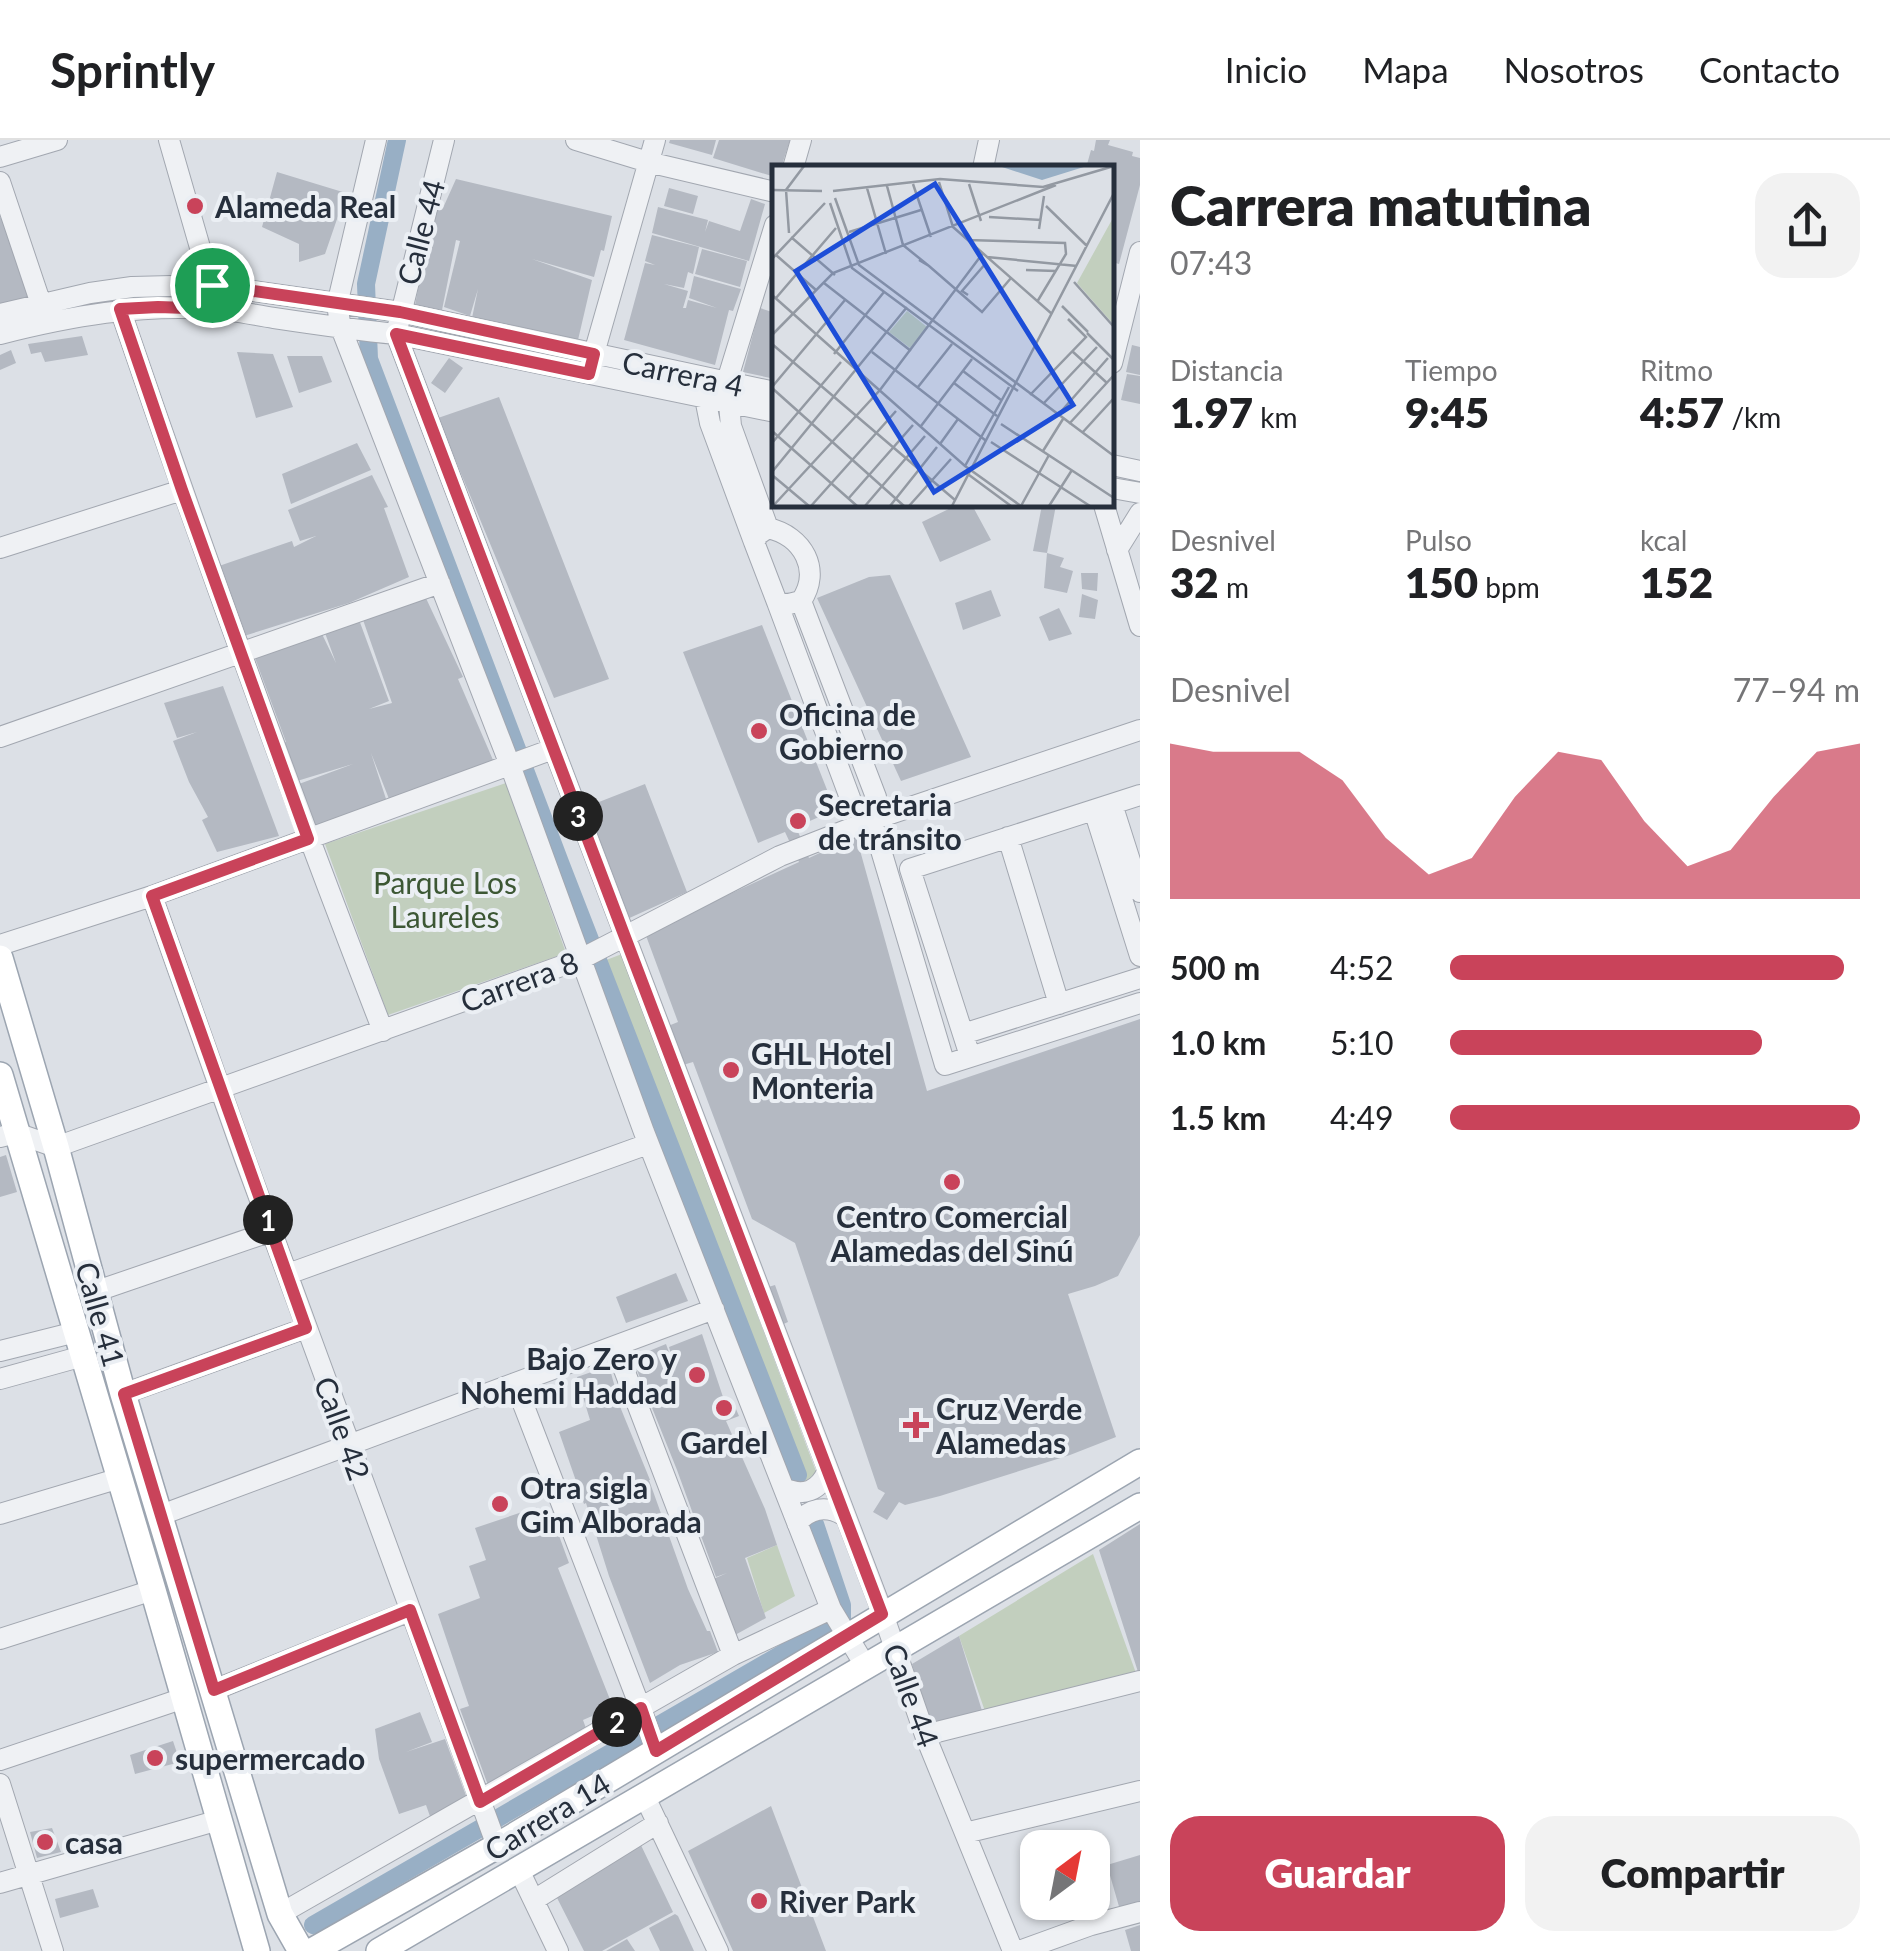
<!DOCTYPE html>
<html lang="es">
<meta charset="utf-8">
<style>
body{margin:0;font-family:Lato,sans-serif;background:#f2f2f2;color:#202124;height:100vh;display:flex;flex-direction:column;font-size:38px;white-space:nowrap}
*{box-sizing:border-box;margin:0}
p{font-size:32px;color:#757577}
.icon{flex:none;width:55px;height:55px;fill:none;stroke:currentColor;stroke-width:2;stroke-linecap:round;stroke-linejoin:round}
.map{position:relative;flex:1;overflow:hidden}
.drawer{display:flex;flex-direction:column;background:#fff;width:750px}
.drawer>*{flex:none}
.needle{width:65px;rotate:32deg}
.tools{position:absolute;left:1020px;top:1690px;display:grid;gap:20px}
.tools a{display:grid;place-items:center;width:90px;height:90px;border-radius:20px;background:#fff;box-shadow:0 2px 8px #0004;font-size:50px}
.pin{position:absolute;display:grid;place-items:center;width:85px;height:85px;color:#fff;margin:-42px;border:5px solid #fff;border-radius:50%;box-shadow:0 2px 10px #0007}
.km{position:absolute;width:50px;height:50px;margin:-25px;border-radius:50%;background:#222;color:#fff;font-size:28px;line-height:50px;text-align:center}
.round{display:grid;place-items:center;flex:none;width:105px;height:105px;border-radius:30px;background:#f2f2f2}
.headline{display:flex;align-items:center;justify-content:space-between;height:170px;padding:0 30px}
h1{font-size:55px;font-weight:800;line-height:75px}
.figures{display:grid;grid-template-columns:repeat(3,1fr);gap:15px;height:170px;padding:10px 30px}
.figures div{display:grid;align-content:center}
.figures b{font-size:42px;font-weight:800}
.figures small{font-size:28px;font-weight:400}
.figures p{font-size:28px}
.chart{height:280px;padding:20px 30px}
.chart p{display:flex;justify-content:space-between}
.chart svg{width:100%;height:180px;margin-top:10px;fill:#c9435a;opacity:.7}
.primary-button{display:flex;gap:20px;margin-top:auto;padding:20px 30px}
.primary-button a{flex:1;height:115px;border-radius:30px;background:#c9435a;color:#fff;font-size:40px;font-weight:800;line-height:115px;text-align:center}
.primary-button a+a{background:#f2f2f2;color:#202124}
ul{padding:0 30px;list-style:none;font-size:32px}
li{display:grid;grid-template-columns:160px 120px 1fr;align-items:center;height:75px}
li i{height:25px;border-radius:12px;background:#c9435a}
header{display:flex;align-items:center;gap:60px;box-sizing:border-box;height:140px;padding:0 50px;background:#fff;border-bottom:2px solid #e0e0e0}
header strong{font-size:48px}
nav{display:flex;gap:55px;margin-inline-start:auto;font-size:35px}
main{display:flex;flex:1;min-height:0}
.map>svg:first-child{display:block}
.green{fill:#c2cfbe}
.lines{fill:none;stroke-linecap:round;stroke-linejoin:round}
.canal{stroke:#98afc5;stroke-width:18}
.building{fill:#b4b9c2}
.minor-casing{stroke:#a2a7b0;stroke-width:22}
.major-casing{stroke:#9ca5b1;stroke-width:28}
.minor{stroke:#eff1f4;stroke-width:20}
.major{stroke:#fff;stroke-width:25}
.route-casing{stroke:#fff;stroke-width:20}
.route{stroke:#c9435a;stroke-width:12}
.poi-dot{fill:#c9435a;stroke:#ebeff4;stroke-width:4}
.labels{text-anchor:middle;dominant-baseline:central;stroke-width:8;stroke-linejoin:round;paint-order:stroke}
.poi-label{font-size:30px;font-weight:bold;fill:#262f3c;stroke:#ebeff4;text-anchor:start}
.street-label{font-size:30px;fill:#262f3c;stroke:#ebeff4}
.park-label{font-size:30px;fill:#3c5734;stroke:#ebeff4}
.inset-road{fill:none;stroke:#9399a2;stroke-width:2.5}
.view{fill:#1d4ed8;fill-opacity:0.15;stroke:#1d4ed8;stroke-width:5}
.inset-edge{fill:none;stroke:#262f3c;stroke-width:5}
</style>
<header>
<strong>Sprintly</strong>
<nav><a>Inicio</a><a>Mapa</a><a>Nosotros</a><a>Contacto</a></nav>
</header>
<main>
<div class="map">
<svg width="1140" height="1811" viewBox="0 0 1140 1811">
<rect width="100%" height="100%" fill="#dce0e6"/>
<path class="green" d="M506,643L566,813L388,875L325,704Z
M622,814L817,1334L801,1343H793L593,825Z
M777,1405L795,1456L764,1473L747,1418Z
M1093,1414L1137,1536L988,1580L959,1496Z"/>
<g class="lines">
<path class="canal" d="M397,0L366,144L369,219L561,725L798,1335
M313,1785L842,1479V1465L815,1384"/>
</g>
<path class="building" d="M670,0H716L712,15L669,3Z
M719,0H790L781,28H775V37L713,18Z
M1096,0H1110L1108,5L1133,12L1132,16L1140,18V45L1119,124L1112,122V28H1086L1091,10L1094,11Z
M277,32L346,53L325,114L299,122V104L262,87Z
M456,39L612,76L604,111L601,110L594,137L532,119L592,140L578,200L472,178L478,149L470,176L444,167L460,101L456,100L442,170L415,165L429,94H432L438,67L443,68Z
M669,48L698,56L693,74L664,66Z
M751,59L765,64L749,121L652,93L658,67L708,80L705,92L709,81L740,91Z
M1,77L29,158L0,164V78Z
M652,95L699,107L693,134L688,132L684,148L664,144L688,151L683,168H686L688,160L717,168L689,158L694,136L741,149L733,171L729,170L715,225L624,200L645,123L655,125L645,121Z
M702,109L747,121L740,147L695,134Z
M760,168L775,173V239L743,232Z
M82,196L88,215L45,222L41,212L31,214L28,204Z
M1132,205L1140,207V235L1126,232Z
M11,210L16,223L0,230V215Z
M237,212L273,214L293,267L256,278Z
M287,216H322L332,242L299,253Z
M449,218L463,228L445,253L431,243Z
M1127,234L1140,236V264L1121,260Z
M499,257L609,539L554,558L438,278Z
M357,303L371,330L291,364L282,334Z
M372,335L388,367L384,368L409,437L349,463L244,496L219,426L292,401L294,407L316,396L300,401L288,370Z
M957,365H972L991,400L940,422L922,382Z
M1042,365H1056L1047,413L1064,418L1060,427L1073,431L1067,453L1044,448L1047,413L1033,411Z
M1081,433H1098L1097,451L1082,449Z
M890,435L971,617L901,641L817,458L869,437Z
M991,450L1001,476L963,490L955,463Z
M424,454L463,537L458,539L493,620L423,647L391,664L371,613L387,662L315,687L299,644L353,624L297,641L283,603L286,602L255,518L322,494L336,523L325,493L358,477L389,561L369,569L392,563L362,477Z
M1082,454L1098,460L1095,479L1079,477Z
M1059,468L1072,494L1049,501L1039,477Z
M762,485L835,670L796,687L809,718L856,696L927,951L1140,879V1095L1118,1136L1095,1146L1068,1154L1116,1297L1070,1315L940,1356L905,1365L899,1362L887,1380L873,1372L885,1353L878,1349L795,1103L752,1079L693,922L683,925L668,886L678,882L645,793L799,722L785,692L758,703L683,512Z
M223,546L279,696L217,712L202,680L208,677L189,642L173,601L197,592L177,598L164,563Z
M645,644L687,752L625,780L581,669Z
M6,1015L17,1052L0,1057V1017Z
M676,1133L688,1161L626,1183L616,1157Z
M775,1145L788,1182L779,1186L765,1148Z
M702,1194L725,1263L732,1260L739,1276L726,1281L765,1369L777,1405L745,1418L766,1478L735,1495L711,1440L727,1433L716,1437L677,1330L632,1218L666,1204L676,1232L669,1207Z
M609,1226L621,1269L650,1340H649L688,1449L707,1491H710L718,1512L680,1525L650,1543L609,1436L586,1363L584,1364L559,1292L590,1280L577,1237Z
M537,1367L548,1397L558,1393L569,1423L558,1428L613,1567L583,1580L587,1591L489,1648L460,1569L469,1566L438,1474L480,1458L469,1426L486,1420L475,1388Z
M1140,1384V1535H1139L1099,1410Z
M959,1496L983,1574L931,1590L912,1524Z
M420,1572L432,1602L406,1612L445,1599L468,1661L432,1682L426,1665L399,1674L379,1619L375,1589Z
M173,1601L180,1622L135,1634L130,1615Z
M771,1666L826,1811H733L688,1711Z
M52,1688L61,1712L37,1718L30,1692Z
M638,1699L673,1772L602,1811H584L553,1750Z
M1140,1715V1763L1120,1770L1107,1725Z
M93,1749L99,1767L60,1778L55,1759Z
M675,1774L678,1776L694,1811H660L649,1788Z
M1140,1785V1811H1131L1125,1790Z
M627,1799L635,1811H606Z"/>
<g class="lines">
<defs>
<path id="minor" d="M169,0L214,156
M376,0L337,165L341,188L510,625L644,992L831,1469L866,1527
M444,0L396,194L883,1474L925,1595L1013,1811
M576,0L648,22L775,52
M0,17L57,0
M793,28L801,0
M983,28L989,0
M0,42L44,173
M120,169C203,412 290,652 383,891
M0,174L90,153L132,147L212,145L400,172L775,252
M0,194C71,176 139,164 213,169C233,170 254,175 274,178C314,184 355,190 396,194L775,272
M1112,223L1140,112
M591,224L655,0
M705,258L710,283L754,402
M1112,325L1140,331
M1112,348L1140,353
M1104,365L1140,486
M768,388L731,286L727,241L775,85
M768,388C803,396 822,430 801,461L789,464L777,462L754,402L759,394Z
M0,408L182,350
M1117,410L1140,373
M801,461L876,657L872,680L945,925L1140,863
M777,462L853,666L872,680
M0,597L440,443
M1112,664L1140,752
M1094,670L1140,816
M1008,697L1059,864
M152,756L245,1019L497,1706
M0,805L152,756L553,609
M963,894L1140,838
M970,916L910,729L1140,655
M0,997L16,993L56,1007L581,819L780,716L872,680L1140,590
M288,1134L648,1004
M94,1152L272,1091
M615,1206L733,1515
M0,1211L76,1192
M0,1239L83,1216
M515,1243L657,1611
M123,1254L306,1188
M784,1348C803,1357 819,1351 827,1332
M0,1374L120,1338
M161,1375L714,1169
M797,1383C810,1368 826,1365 843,1375
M0,1499L153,1450
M214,1550L410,1471
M925,1595L1140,1541
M0,1620L184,1558
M0,1644L53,1811
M645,1657L718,1811
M965,1693L1140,1651
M519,1730L558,1811
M0,1743L219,1680
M534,1760L658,1683
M280,1774L733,1515L831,1469
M1019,1811L1091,1785L1140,1772"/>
<path id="major" d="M0,818L56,1007L123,1254L280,1774L301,1811
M0,935L153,1450L257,1811
M312,1811L497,1706L1140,1322
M379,1811L1140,1366"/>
</defs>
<use href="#minor" class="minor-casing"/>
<use href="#major" class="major-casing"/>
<use href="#minor" class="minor"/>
<use href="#major" class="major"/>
</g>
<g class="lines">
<defs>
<path id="route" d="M212,145L400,172L594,214L589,234L396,194L882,1474L656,1611L641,1568L480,1662L410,1470L214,1550L124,1254L306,1188L152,756L308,699L182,350L120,169L158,167L216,169Z"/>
</defs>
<use href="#route" class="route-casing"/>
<use href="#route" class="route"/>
</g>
<g class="poi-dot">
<circle cx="195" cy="66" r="10"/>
<circle cx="759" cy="591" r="10"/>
<circle cx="798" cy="681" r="10"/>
<circle cx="731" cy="930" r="10"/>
<circle cx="952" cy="1042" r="10"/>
<circle cx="697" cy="1235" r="10"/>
<circle cx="724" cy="1268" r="10"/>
<path d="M911 1270h10v10h10v10h-10v10h-10v-10h-10v-10h10z"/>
<circle cx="500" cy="1364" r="10"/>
<circle cx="155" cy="1618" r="10"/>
<circle cx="45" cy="1702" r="10"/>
<circle cx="759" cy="1761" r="10"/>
</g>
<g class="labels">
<g class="poi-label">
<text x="215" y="66">Alameda Real</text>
<text x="779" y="574">Oficina de<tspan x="779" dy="34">Gobierno</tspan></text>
<text x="818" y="664">Secretaria<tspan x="818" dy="34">de tránsito</tspan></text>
<text x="751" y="913">GHL Hotel<tspan x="751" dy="34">Monteria</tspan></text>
<text x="952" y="1076" text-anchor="middle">Centro Comercial<tspan x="952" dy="34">Alamedas del Sinú</tspan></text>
<text x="677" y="1218" text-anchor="end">Bajo Zero y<tspan x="677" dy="34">Nohemi Haddad</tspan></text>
<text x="936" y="1268">Cruz Verde<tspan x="936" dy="34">Alamedas</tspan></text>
<text x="724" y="1302" text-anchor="middle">Gardel</text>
<text x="520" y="1347">Otra sigla<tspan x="520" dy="34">Gim Alborada</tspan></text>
<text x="175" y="1618">supermercado</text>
<text x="65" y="1702">casa</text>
<text x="779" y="1761">River Park</text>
</g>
<g class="street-label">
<text transform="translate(420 92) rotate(-75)">Calle 44</text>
<text transform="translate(683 233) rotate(12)">Carrera 4</text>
<text transform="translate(519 841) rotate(-20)">Carrera 8</text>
<text transform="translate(101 1174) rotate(74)">Calle 41</text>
<text transform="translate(343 1288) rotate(70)">Calle 42</text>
<text transform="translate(912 1555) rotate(70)">Calle 44</text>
<text transform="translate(547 1676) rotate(-31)">Carrera 14</text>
</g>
<g class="park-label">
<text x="445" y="742">Parque Los<tspan x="445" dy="34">Laureles</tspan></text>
</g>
</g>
<g transform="translate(772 25)">
<rect width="342" height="342" fill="#dce0e6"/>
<path d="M342,51V160L305,118ZM135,146L155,162L138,183L117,167Z" fill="#c2cfbe"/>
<path d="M227,1H315L270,15Z" fill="#98afc5"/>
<path class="inset-road" d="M167,17L181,62L280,149M141,19L159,72M197,19L209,56M115,21L131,80L157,101L147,95M95,23L114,89M0,25L50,26M61,26L168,14L271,22L342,1M63,33L87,100L342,291M58,38L80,103L246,226M274,41L315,81M217,52L269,55M267,64L272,31M77,67L149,45M17,68L14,25L32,1M19,72L63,110M196,75L293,78L294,89L265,137M4,90L44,125M215,92L305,101M0,94L53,38M157,101L210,147L239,113M254,105L284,106M302,117L342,162M52,118L139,186M0,130L193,301L249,341M196,130L190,126L214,98M4,133L64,63M290,141L316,167M315,168L342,195M0,170L61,108L284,20M0,179L183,335M300,186L335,218M100,187L213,275M62,189L112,127M191,206L229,235M182,218L225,251M0,222L73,135M146,222L180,179M0,223L132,341M258,230L314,172L296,154M271,239L325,182M286,250L336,193M229,259L342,333M297,259L342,210M149,261L200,194M0,266L85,341M310,268L342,233M219,277L318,341M0,278L69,197M168,279L186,254M271,286L291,254M193,301L237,222M0,307L135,142M193,307L239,341M0,310L37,341M76,334L141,260M1,341L108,225L211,88M39,341L124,246M93,341L153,271M118,341L165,282M137,341L179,294M180,341L342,28M249,341L277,290M277,341L300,305"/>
<path class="view" d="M163,19L301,240L162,327L24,106Z"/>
<rect width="342" height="342" class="inset-edge"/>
</g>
</svg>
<div class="tools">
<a><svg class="needle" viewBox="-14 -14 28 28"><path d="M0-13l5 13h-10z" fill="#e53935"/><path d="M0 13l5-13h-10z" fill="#757577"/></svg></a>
</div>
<div class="pin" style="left:212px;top:145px;background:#1e9e55"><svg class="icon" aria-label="arrive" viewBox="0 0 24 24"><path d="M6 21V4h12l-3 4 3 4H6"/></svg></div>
<b class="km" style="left:268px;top:1080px">1</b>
<b class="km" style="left:617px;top:1582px">2</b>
<b class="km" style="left:578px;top:676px">3</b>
</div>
<section class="drawer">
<div class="headline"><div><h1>Carrera matutina</h1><p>07:43</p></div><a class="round"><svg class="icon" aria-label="share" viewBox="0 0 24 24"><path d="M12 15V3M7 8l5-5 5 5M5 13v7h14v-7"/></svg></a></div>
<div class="figures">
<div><p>Distancia</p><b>1.97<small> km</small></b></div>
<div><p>Tiempo</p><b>9:45</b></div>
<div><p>Ritmo</p><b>4:57<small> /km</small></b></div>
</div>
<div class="figures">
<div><p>Desnivel</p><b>32<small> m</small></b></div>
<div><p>Pulso</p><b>150<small> bpm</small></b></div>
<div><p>kcal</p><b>152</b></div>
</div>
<div class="chart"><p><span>Desnivel</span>77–94 m</p>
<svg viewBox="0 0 160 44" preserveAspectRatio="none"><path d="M0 44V6L10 8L20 8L30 8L40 15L50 29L60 38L70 34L80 19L90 8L100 10L110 25L120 36L130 32L140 19L150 8L160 6V44z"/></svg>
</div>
<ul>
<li><b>500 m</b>4:52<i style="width:96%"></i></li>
<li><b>1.0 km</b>5:10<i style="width:76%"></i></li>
<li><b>1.5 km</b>4:49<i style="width:100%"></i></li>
</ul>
<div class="primary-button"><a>Guardar</a><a>Compartir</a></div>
</section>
</main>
